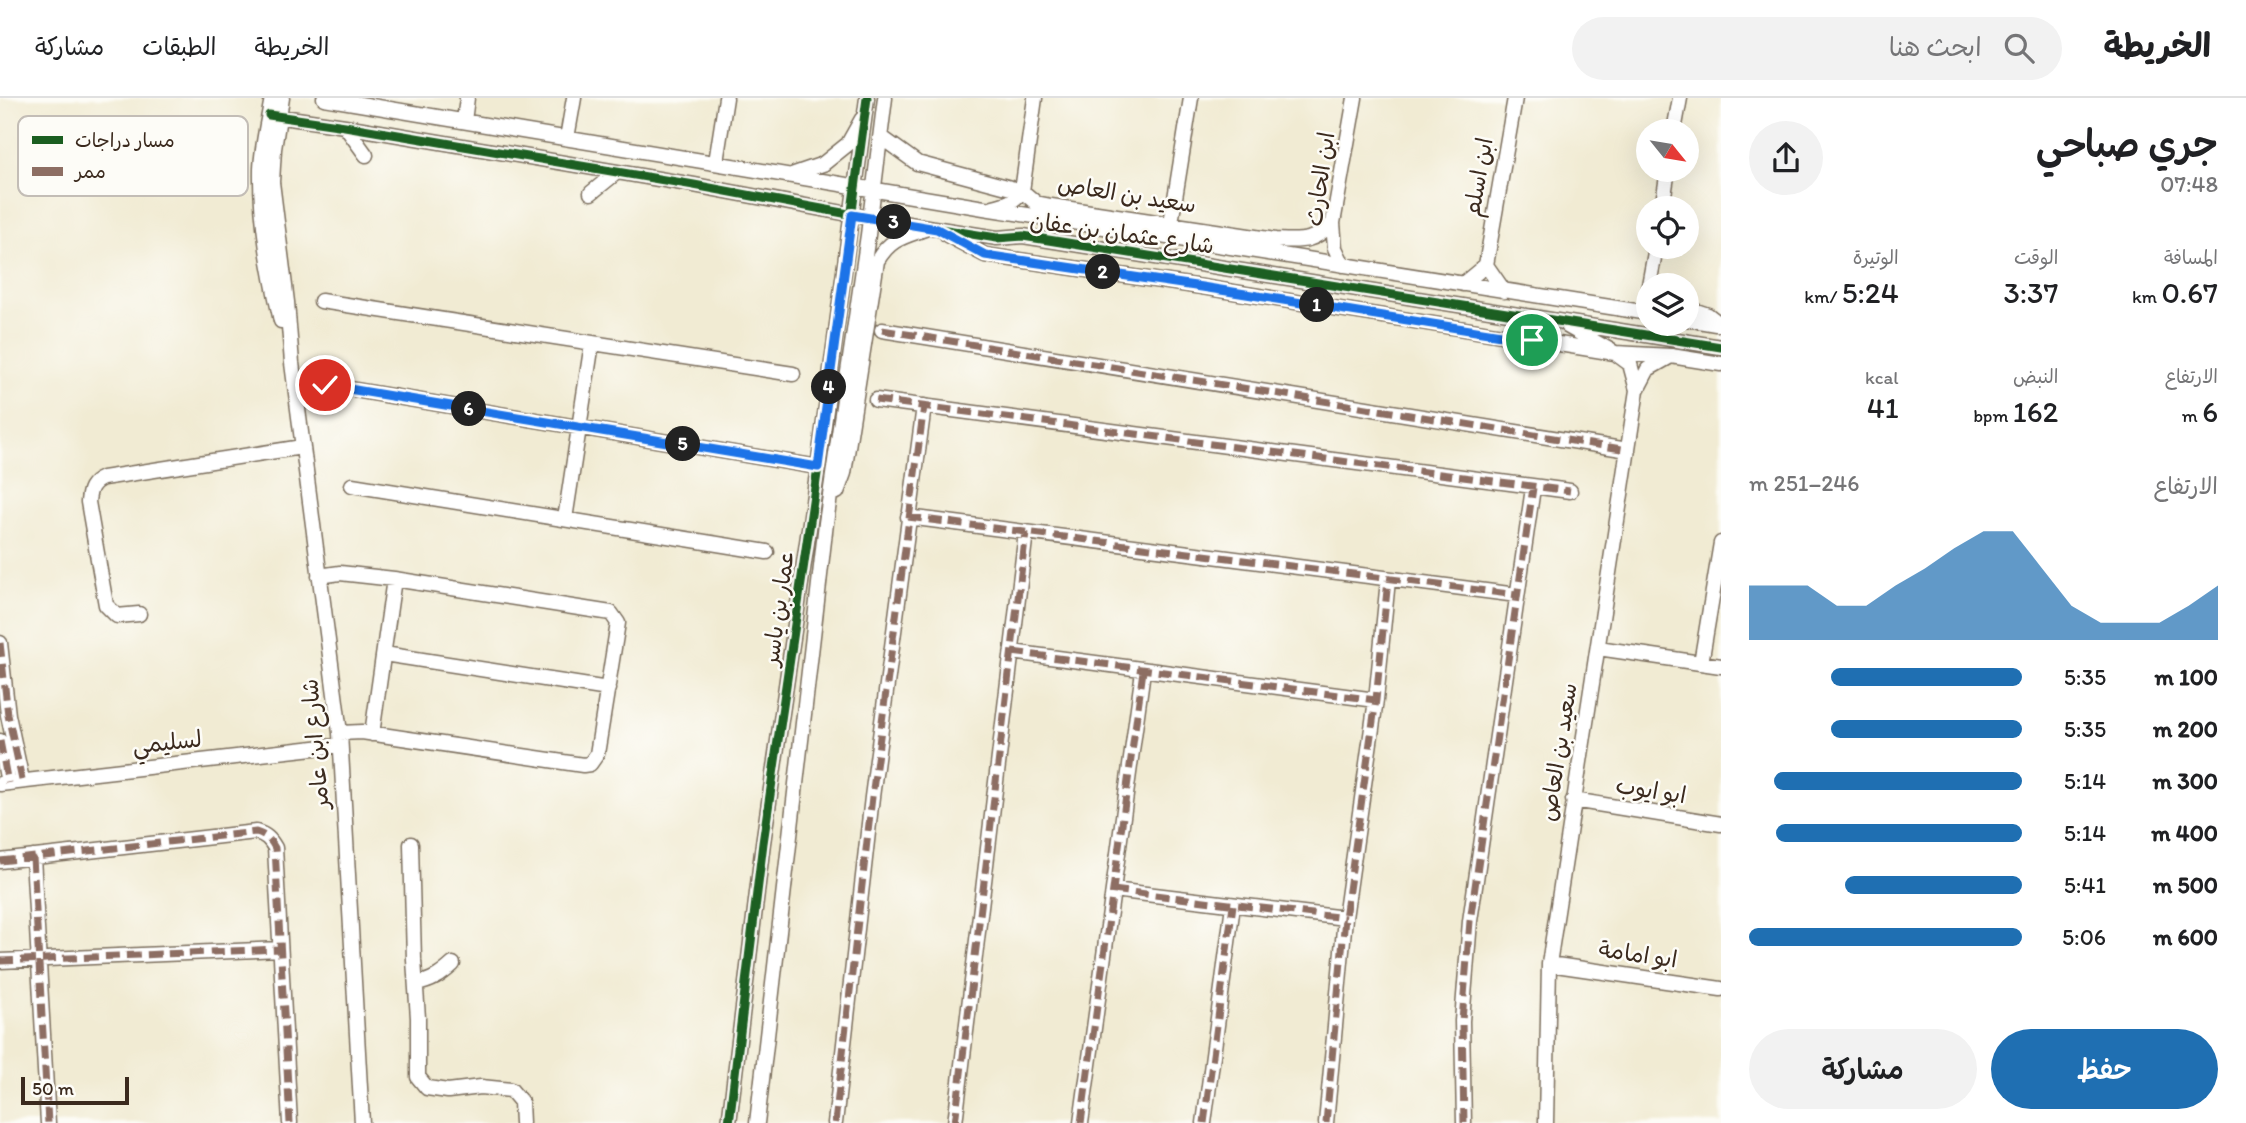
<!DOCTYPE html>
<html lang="ar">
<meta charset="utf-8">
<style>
body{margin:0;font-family:Itim,"Playpen Sans Arabic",sans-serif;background:#f2f2f2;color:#202124;direction:rtl;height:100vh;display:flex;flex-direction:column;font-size:26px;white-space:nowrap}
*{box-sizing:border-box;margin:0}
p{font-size:23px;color:#757577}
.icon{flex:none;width:38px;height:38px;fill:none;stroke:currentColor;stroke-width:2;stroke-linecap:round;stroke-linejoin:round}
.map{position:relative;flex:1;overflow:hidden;direction:ltr}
.side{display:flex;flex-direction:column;background:#fff;width:525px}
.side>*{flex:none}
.needle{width:46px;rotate:120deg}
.buttons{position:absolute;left:1636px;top:21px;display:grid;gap:14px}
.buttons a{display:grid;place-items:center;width:63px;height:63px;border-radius:50%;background:#fff;box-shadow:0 7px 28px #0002;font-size:35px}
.scale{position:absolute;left:21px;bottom:18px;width:108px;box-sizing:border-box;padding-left:7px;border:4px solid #3b2a1e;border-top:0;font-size:19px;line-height:24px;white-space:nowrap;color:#3b2a1e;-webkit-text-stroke:5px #fdfcf7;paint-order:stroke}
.pin{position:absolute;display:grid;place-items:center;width:60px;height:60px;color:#fff;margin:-30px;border:4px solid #fff;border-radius:50%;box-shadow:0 2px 7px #0007}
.km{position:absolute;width:35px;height:35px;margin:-18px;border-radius:50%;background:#222;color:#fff;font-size:19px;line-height:35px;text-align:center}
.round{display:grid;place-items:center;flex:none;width:74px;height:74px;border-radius:37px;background:#f2f2f2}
.headline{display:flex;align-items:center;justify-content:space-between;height:119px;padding:0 28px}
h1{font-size:38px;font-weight:600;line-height:52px}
.stats{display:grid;grid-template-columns:repeat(3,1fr);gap:10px;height:119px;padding:7px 28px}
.stats div{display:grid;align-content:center}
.stats b{font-size:30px;font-weight:600}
.stats small{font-size:19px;font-weight:400}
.stats p{font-size:19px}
.chart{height:196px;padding:14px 28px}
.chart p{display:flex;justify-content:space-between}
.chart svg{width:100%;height:126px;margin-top:7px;fill:#1f6fb2;opacity:.7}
.action{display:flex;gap:14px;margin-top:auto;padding:14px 28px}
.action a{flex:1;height:80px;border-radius:42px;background:#1f6fb2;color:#fff;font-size:28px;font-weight:600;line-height:80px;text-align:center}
.action a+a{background:#f2f2f2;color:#202124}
ul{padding:0 28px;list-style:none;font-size:23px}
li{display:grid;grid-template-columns:112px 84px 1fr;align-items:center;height:52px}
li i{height:18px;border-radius:9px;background:#1f6fb2}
header{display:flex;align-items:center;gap:42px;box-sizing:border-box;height:98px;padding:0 35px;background:#fff;border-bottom:2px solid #e0e0e0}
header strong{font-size:33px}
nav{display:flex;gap:38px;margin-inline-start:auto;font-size:24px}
.search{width:490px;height:63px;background:#f2f2f2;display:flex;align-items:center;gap:18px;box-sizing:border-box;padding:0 24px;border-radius:38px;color:#757577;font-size:26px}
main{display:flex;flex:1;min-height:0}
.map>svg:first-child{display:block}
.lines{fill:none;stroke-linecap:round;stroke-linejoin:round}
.minor-casing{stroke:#7b6e5d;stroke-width:17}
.minor{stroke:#fff;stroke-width:14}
.quiet{stroke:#8d6e63;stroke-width:7;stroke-dasharray:14 7;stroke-linecap:butt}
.cycleway-casing{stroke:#fdfcf7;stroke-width:13}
.cycleway{stroke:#1b5e20;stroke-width:9}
.route-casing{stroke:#fff;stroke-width:14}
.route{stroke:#1a73e8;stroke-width:9}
.labels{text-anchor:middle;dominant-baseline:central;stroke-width:5;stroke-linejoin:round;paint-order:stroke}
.street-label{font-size:23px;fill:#3b2a1e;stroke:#fdfcf7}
.key{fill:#fdfcf7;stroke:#c3bdb6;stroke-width:2}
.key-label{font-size:19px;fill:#3b2a1e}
</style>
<header>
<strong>الخريطة</strong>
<div class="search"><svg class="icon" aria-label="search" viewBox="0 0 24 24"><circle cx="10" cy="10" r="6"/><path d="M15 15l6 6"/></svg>ابحث هنا</div>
<nav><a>الخريطة</a><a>الطبقات</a><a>مشاركة</a></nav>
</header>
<main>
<section class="side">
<div class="headline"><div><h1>جري صباحي</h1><p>07:48</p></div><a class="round"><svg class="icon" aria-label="share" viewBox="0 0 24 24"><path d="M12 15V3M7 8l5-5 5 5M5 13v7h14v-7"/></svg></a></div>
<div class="stats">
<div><p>المسافة</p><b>0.67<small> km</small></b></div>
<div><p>الوقت</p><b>3:37</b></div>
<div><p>الوتيرة</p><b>5:24<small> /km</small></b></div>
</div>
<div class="stats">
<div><p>الارتفاع</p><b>6<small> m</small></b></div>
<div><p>النبض</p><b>162<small> bpm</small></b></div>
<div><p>kcal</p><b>41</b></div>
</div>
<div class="chart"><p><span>الارتفاع</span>246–251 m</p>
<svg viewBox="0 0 160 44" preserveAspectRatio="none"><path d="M0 44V25L10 25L20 25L30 32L40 32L50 25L60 19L70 12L80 6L90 6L100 19L110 32L120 38L130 38L140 38L150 32L160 25V44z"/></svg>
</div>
<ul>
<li><b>100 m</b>5:35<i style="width:70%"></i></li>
<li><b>200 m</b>5:35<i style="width:70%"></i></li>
<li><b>300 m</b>5:14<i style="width:91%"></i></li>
<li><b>400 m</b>5:14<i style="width:90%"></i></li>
<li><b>500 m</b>5:41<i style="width:65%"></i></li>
<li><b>600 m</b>5:06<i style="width:100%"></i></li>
</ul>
<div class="action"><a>حفظ</a><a>مشاركة</a></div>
</section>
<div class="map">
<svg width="1721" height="1025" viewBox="0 0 1721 1025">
<rect width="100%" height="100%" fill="#fdfcf7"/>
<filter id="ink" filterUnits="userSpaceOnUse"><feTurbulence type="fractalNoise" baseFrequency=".0143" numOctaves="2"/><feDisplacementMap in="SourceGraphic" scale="14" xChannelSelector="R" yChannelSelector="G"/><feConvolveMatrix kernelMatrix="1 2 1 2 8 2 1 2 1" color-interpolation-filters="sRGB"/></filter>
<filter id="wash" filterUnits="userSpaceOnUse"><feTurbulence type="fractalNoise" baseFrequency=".00686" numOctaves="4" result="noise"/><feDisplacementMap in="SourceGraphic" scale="28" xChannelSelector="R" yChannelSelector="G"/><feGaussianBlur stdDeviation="1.57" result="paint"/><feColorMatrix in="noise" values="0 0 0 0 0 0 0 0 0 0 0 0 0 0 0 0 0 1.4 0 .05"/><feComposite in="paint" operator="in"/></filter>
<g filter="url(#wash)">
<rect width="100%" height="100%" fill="#f1ebd3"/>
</g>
<g filter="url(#ink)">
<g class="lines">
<defs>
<path id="minor" d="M272,0C268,23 262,47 261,71C260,121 270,174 281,223
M282,0L274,51L272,84L287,204L292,265L340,635L362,1025
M324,0L984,110L1648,215
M269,17L345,28L694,87L870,120L997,140L1023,138L1721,249
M464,23L467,0
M345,28L366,57
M1674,33L1680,0
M881,39L917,65L1022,93L1036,105L1051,108L1275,142C1303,143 1312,145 1333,125
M567,40L574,0
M716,64L726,0
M794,76L823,66L848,46L862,21
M591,95L617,74
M993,109C1006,106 1014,104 1022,93L1035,0
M1662,110L1668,72
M1171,125L1191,0
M947,137L985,157L1202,189L1615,255L1671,258L1721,266
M1343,167L1335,150L1333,125L1355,0
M1486,167L1504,193
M1463,186L1486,167L1515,0
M1649,187L1656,149
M321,203L793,276
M1687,210L1708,217L1721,227
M1687,221L1716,226
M1567,228L1615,255L1630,266L1637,292
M882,232L1628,352
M325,287L818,369
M876,302L1570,393
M352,387L767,454
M837,394L844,375L877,163C890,141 902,139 925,131
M908,419L1517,497
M565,421L592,245
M319,478L340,475L394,481L611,515L618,525L597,656L590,666L583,667L362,634L340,635
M139,516L117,518L106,507L88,404C89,392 91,385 103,380L302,349
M0,545L8,617L22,682
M1598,550L1721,568
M1012,554L1376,602
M384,556L608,591
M1701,565L1721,445
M372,636L394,481
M0,643L8,685
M0,686L340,647
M1573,702L1721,726
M411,746L414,862L418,920V979L427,990L448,993L481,989L511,992L521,1004L522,1025
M33,759L48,1025
M0,763L256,734C266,737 270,741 275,750L290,1025
M1113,792L1345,820
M0,863L280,851
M1549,866L1721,891
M416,886C432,883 441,877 453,866
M729,1025L763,745L818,369L867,0
M757,1025L826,425L868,137L885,0
M835,1025L872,699L924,308
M955,1025L1026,434
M1081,1025L1143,573
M1204,1025L1233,807
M1326,1025L1345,820L1376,602L1388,482
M1464,1025L1462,923L1470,823L1533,390
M1546,1025L1549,866L1637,292L1648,271L1671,258"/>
</defs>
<use href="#minor" class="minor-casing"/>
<use href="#minor" class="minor"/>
<path class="quiet" d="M882,232L1628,352
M876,302L1570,393
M908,419L1517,497
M0,545L8,617L22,682
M1012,554L1376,602
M0,643L8,685
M33,759L48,1025
M0,763L256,734C266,737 270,741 275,750L290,1025
M1113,792L1345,820
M0,863L280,851
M835,1025L872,699L924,308
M955,1025L1026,434
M1081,1025L1143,573
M1204,1025L1233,807
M1326,1025L1345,820L1376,602L1388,482
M1464,1025L1462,923L1470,823L1533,390"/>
<defs>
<path id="cycleway" d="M269,17L345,28L694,87L870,120L997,140L1023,138L1721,249
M729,1025L763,745L818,369L867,0"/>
</defs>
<use href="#cycleway" class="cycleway-casing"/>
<use href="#cycleway" class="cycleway"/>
</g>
</g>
<g class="lines" filter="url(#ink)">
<defs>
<path id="route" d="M325,287L818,369L852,117L937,131L985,157L1202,189L1532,242"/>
</defs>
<use href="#route" class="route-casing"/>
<use href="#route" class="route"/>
</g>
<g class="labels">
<g class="street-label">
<text transform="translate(1478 79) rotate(-80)">ابن اسلم</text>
<text transform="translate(1320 81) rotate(-82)">ابن الحارث</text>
<text transform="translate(1127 96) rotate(9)">سعيد بن العاص</text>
<text transform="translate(1122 135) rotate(8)">شارع عثمان بن عفان</text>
<text transform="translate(778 510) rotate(-82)">عمار بن ياسر</text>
<text transform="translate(167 644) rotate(-6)">لسليمي</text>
<text transform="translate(315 646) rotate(-95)">شارع ابن عامر</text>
<text transform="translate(1558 654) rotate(-81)">سعيد بن العاص</text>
<text transform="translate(1651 692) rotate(9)">ابو ايوب</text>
<text transform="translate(1638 856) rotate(8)">ابو امامة</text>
</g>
</g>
<rect x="18" y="18" width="230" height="80" rx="10" class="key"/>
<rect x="32" y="38" width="31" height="8" fill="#1b5e20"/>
<rect x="32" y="69" width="31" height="9" fill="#8d6e63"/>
<g class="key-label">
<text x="75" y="49">مسار دراجات</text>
<text x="75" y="80">ممر</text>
</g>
</svg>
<div class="buttons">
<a><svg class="needle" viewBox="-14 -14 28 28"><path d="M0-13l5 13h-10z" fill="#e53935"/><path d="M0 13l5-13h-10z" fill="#757577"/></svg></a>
<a><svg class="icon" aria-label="locate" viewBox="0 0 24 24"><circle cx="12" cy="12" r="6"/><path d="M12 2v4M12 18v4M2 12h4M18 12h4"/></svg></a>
<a><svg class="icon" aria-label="layers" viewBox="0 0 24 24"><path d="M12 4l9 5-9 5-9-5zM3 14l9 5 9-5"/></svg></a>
</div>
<div class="scale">50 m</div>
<div class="pin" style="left:1532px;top:242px;background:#1e9e55"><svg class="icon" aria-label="arrive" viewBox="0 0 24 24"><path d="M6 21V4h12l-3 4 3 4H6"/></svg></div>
<div class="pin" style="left:325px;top:287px;background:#d93025"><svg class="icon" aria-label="check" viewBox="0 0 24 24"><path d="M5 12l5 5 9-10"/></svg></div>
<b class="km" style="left:1317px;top:207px">1</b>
<b class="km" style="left:1103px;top:174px">2</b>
<b class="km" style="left:894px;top:124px">3</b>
<b class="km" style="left:829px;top:289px">4</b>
<b class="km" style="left:683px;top:346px">5</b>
<b class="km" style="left:469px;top:311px">6</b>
</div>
</main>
